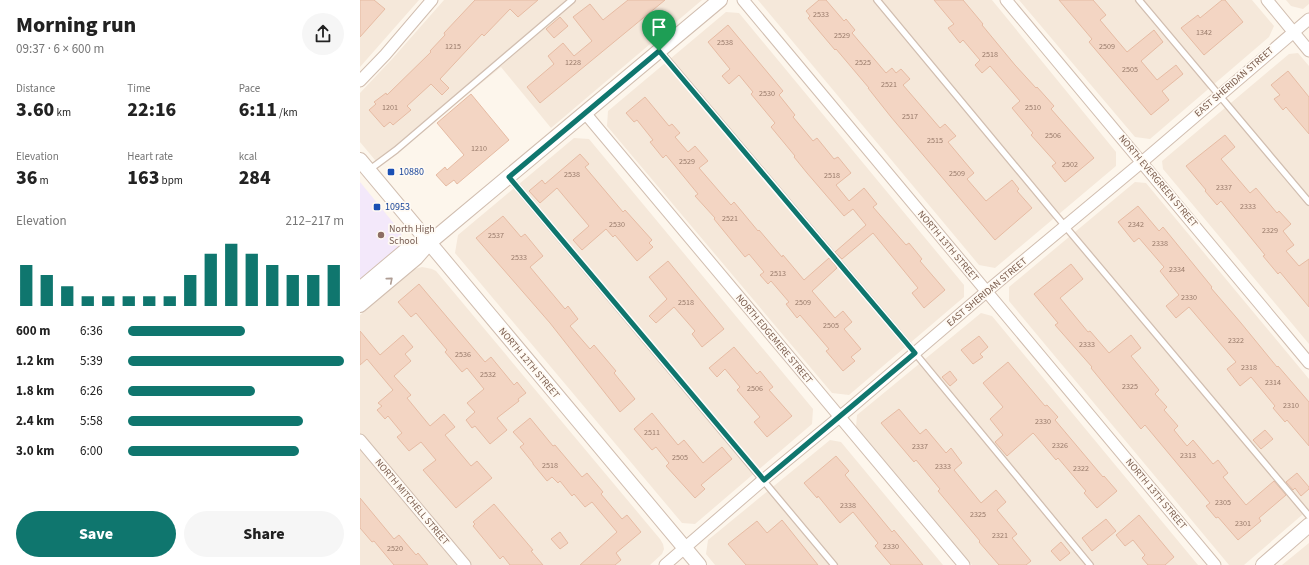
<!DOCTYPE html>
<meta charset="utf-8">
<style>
body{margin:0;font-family:"Source Sans 3",sans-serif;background:#f6f6f6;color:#222;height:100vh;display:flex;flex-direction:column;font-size:15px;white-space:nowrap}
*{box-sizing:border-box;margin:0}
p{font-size:13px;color:#767676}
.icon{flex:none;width:22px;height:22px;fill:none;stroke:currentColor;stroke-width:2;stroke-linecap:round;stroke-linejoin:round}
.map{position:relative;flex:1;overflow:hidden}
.sheet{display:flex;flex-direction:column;background:#fff;width:360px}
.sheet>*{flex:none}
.pin{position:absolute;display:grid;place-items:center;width:34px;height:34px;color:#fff;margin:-41px -17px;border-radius:50% 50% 50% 0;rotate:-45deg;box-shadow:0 0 4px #0007}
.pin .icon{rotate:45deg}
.round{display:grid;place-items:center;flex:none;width:42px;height:42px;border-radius:21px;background:#f6f6f6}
.headline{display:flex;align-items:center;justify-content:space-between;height:68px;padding:0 16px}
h1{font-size:22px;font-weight:800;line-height:30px}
.figures{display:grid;grid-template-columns:repeat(3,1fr);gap:6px;height:68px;padding:4px 16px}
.figures div{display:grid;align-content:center}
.figures b{font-size:20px;font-weight:800}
.figures small{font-size:11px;font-weight:400}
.figures p{font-size:11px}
.chart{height:112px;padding:8px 16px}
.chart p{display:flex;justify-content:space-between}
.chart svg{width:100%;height:72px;margin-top:4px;stroke:#0f766e;stroke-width:6}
.cta{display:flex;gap:8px;margin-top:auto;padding:8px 16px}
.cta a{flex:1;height:46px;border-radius:24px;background:#0f766e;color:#fff;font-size:16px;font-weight:800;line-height:46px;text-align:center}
.cta a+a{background:#f6f6f6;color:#222}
ul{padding:0 16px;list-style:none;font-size:13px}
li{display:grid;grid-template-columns:64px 48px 1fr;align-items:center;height:30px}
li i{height:10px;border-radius:5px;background:#0f766e}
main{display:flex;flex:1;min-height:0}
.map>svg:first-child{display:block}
.residential{fill:#f5e8da}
.education{fill:#f3e8fa}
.building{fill:#f3d5c3;stroke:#e6bba3}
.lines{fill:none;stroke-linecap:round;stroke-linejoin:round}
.service-casing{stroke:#d1beb0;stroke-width:8}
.minor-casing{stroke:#d1beb0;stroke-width:13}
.tertiary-casing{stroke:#d1beb0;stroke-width:16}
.service{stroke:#fff;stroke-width:5.5}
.minor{stroke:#fff;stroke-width:11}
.tertiary{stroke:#fff;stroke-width:14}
.oneway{stroke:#af9d94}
.route-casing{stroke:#fff;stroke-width:8}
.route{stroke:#0f766e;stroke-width:5}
.transit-dot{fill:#1a4fb4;stroke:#fffaf3;stroke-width:1.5}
.education-dot{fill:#8d6e63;stroke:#fffaf3;stroke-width:1.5}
.labels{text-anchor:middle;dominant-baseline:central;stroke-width:3.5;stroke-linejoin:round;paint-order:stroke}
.number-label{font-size:8px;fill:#987a6a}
.street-label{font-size:10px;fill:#7a5c4d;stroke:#fffaf3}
.transit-label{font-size:10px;fill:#164399;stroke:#fffaf3;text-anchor:start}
.education-label{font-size:10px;fill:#785e54;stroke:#fffaf3;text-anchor:start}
</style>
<main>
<section class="sheet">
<div class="headline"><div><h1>Morning run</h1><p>09:37 · 6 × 600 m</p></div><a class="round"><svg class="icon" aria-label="share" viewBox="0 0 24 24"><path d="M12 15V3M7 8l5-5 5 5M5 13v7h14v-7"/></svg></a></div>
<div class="figures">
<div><p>Distance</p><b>3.60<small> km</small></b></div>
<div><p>Time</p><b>22:16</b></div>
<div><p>Pace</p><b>6:11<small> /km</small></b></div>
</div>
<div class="figures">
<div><p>Elevation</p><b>36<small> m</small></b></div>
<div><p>Heart rate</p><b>163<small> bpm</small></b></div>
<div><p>kcal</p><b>284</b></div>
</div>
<div class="chart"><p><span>Elevation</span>212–217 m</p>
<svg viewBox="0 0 160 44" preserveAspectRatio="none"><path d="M5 44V19M15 44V25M25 44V32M35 44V38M45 44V38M55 44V38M65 44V38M75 44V38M85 44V25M95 44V12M105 44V6M115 44V12M125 44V19M135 44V25M145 44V25M155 44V19"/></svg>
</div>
<ul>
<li><b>600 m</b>6:36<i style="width:54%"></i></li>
<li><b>1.2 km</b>5:39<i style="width:100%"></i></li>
<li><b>1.8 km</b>6:26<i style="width:59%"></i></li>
<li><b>2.4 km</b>5:58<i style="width:81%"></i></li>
<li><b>3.0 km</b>6:00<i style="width:79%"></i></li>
</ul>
<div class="cta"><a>Save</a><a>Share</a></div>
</section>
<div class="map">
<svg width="949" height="565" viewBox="0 0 949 565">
<rect width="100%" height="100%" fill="#fdf6ec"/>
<path class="residential" d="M0,0H59L0,67Z
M84,0H342L191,128L141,67L20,166L0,142V93L33,58Z
M398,0H632L756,152V166L635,268L619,265Z
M659,0H892L914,26L909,37L790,139L775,137Z
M926,0H949V4L943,9L931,6Z
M366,12L379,13L604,285V297L489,395L472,393L247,126L248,111Z
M938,53L949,66V344L803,169L802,161L929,54Z
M214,138L229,139L453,409L452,424L335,524L322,523L95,253L98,235Z
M775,182L786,183L949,379V509L884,565H869L649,301V287Z
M62,267L72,269L76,271L300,539L303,544L304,549L302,554L290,565H0V315L54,269Z
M621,313L632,316L838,565H612L496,427L497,415Z
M470,440L481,442L583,565H355L346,554L348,540Z
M949,543V565H922Z"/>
<path class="education" d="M0,182L40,231L43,239L42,245L0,280Z"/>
<path class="building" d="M0,0H14L25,9L0,37Z
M115,0H178L158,17L150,9L124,36L122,34L80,79L89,88L82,95L71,84L47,106L51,110L33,125L30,122L24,127L9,110L16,104L14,102L26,93L27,95L71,52L70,51L85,35L84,33Z
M268,0H305L180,103L167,87L194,64L188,56L203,43L214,56L232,41L213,17L230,4L243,20Z
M459,0H466L484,21L486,19L495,30L492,33L526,73L532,68L536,73L541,69L550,79L543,85L580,128L585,124L596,136L588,142L614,173L607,179L626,201L652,180L659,189L657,191L672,208L635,240L531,117L508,88H509L476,49L475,50L448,18L450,16L446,11Z
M574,0H603L623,24L622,25L655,65L676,88L677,87L694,106L691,109L734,158L705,182L692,166L696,163L671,135L673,133L652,108L660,101L630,66L622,73L615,65L620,60L603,40L600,43L588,28L594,24Z
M699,0H733L746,15L740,20L767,52L794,30L803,42L781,61L797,80L816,65L823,74L802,91L809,100L791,115L729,42L732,39Z
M862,0H865L883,22L844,55L821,28L838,15L840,18Z
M200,17L208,26L194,38L186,29Z
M368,25L423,91L419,95L435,115L433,117L453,141L457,138L474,159L478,157L491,173L476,185L489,201L504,188L517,204L513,207L546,245L549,243L562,259L560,261L585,290L564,308L552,293L558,288L513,233L482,259L475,252L506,225L493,209L484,216L447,173L434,157L435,156L411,127L415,123L391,94L393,92L379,75L369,84L362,76L370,69L348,42Z
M928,71L949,97V134L926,107L923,110L914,99L920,95L911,85Z
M111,94L149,140L97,184L94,180L86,186L76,175L85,167L87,170L104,155L77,123Z
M285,97L309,126L312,124L320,133L315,137L328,152L335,146L348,161L339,168L371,205L374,202L398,231L399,230L422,257L423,255L444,280L469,258L475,265L477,268L452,291L475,318L483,311L492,322L484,329L501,349L491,357L495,361L483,371L466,351L469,349L440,315L437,318L426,304L429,302L411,281L408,284L400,275L404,272L389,254L385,257L354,219L355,218L335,196L338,194L306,155L303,158L290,142L293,140L277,120L274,122L266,113Z
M865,135L875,147L861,159L890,193L896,188L917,213L919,211L931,224L923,231L934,245L926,251L939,266L949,259V307L920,272L918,274L903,256L905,255L861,201L857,205L845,191L846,190L826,166Z
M220,154L229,164L225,167L263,212L265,210L292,240L289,243L293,247L277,261L255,235L253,237L246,229L222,250L213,240L229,226L197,188L180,203L169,191L182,180L185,184Z
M778,206L799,231L803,227L852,287L851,288L881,323L917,367L918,366L949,402V446L927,420L925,422L913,408L915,406L891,377L880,386L867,369L876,362L829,307L816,318L806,306L819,295L800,271L804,267L779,238L774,242L758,222Z
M143,216L161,237L165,234L183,256L170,267L205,309L208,306L218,319L210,326L230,349L234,345L256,371L254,373L275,399L260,412L190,323L116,238Z
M308,261L364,329L342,347L332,334L335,331L314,307L296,323L289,316L307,299L289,277Z
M711,264L723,279L700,298L728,332L730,331L749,353L771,335L781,348L771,356L799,390L795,394L807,407L804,410L818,426L814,430L827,446L833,440L853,464L858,460L868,473L863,477L886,505L914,481L926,495L899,518L901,521L878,540L858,517L856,518L846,506L850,503L785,425L781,429L731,368L732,367L695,325L698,323L674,294Z
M59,284L125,362L131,357L154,385L157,382L166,393L158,399L159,401L137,418L147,430L130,444L115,426L112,428L106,420L115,412L107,403L124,389L107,368L102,372L85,352L87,350L56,313L51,317L38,302Z
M0,331L20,355L43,335L53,347L45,354L51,361L34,376L51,395L47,398L70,426L84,414L95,427L85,435L111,466L117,461L132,478L96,508L63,470L76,460L61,442L49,451L37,437L42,433L28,416L25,419L17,410L22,406L18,403L33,390L7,359L0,365Z
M619,336L628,347L620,354L623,357L613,364L601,350Z
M374,347L397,374L400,371L413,387L409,390L432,416L407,437L394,422L400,417L377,390L380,387L365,369L357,377L349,368Z
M648,362L685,406L687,405L698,417L695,420L743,477L744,476L757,491L737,508L724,493L726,491L698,458L696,460L675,435L673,433L647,456L635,442L643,435L630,419L643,407L623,383Z
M590,371L597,380L590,386L582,377Z
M539,409L560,434L566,429L586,453L591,448L602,463L594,470L621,503L636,490L646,502L637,510L657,534L652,538L671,561L666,565H639L619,542L620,541L578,491L580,489L556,460L554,462L521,423Z
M292,413L318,445L324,440L343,463L362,447L372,459L341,485L345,489L335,498L306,466L309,463L296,447L292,450L274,429Z
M170,418L193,446L195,445L222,477L227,473L243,492L241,494L262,519L267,515L281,532L256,553L261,560L255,565H220L257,532L232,502L225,507L214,494L212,496L200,481L198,483L192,477L187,481L173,464V463L160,447L164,444L153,432Z
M905,430L913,439L901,449L893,440Z
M476,456L489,471L485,475L532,532L534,530L563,565H531L515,546L518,543L493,512L480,523L458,496L457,498L444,483Z
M937,473L949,487V489L941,496L935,488L933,490L926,482Z
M0,498L34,539L39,535L56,555L58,553L68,565H34L14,541L12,542L0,528Z
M134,504L173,550L171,551L183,565H150L143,556L140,559L132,549L113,526L115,524L113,522Z
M779,515L814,557L805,565H788L782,558L785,555L773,540L765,546L756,535Z
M746,519L756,531L732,551L722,538Z
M422,520L458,565H386L368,544L397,521L407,533Z
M200,532L208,543L200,549L191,539Z
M701,542L710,553L700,561L691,551Z"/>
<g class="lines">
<defs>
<path id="service" d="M517,0L694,213L949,516
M779,0L949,202
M300,51L555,353L730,565
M9,170L36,150L212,0
M149,177L474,565"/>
<path id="minor" d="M383,0L855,565
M646,0L949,363
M907,0L949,51
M0,81L25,55L72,0
M225,113L604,565
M0,440L105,565
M305,565L403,480L488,410L626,292L782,162L949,19"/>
<path id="tertiary" d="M0,160L339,565
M0,289L45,251L69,243
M0,305L56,258L69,243L360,0
M903,565L949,525"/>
</defs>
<use href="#service" class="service-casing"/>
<use href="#minor" class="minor-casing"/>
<use href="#tertiary" class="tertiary-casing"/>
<use href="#service" class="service"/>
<use href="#minor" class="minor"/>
<use href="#tertiary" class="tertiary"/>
</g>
<defs><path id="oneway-chevron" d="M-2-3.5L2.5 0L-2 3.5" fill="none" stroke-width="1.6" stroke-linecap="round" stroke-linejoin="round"/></defs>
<use class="oneway" href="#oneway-chevron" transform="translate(30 280) rotate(-40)"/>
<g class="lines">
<defs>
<path id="route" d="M299,51L555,353L404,480L149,177Z"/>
</defs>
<use href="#route" class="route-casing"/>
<use href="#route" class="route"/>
</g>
<g class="transit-dot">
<rect x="27" y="168" width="8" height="8" rx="2"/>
<rect x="13" y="203" width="8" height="8" rx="2"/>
</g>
<circle class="education-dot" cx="21" cy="235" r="4"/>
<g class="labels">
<g class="number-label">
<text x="461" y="14">2533</text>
<text x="844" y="32">1342</text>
<text x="482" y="35">2529</text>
<text x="365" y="42">2538</text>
<text x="93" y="46">1215</text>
<text x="747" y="46">2509</text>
<text x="630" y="54">2518</text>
<text x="213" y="62">1228</text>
<text x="503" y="62">2525</text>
<text x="770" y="69">2505</text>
<text x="529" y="84">2521</text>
<text x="407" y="93">2530</text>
<text x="30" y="107">1201</text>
<text x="673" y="107">2510</text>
<text x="550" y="116">2517</text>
<text x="693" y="135">2506</text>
<text x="575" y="140">2515</text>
<text x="119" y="148">1210</text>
<text x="327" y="161">2529</text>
<text x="710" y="164">2502</text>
<text x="597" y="173">2509</text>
<text x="212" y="174">2538</text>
<text x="472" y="175">2518</text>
<text x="864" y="187">2337</text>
<text x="888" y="206">2333</text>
<text x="370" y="218">2521</text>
<text x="257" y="224">2530</text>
<text x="776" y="224">2342</text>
<text x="910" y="230">2329</text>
<text x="136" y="235">2537</text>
<text x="800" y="243">2338</text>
<text x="159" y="257">2533</text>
<text x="817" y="269">2334</text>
<text x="418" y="273">2513</text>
<text x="829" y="297">2330</text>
<text x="326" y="302">2518</text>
<text x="443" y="302">2509</text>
<text x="471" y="325">2505</text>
<text x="876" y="340">2322</text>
<text x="727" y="344">2333</text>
<text x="103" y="354">2536</text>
<text x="889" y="367">2318</text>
<text x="128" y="374">2532</text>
<text x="913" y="382">2314</text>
<text x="770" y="386">2325</text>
<text x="395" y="388">2506</text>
<text x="931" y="405">2310</text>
<text x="683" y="421">2330</text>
<text x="292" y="432">2511</text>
<text x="700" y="445">2326</text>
<text x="560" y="446">2337</text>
<text x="828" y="455">2313</text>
<text x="320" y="457">2505</text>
<text x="190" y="465">2518</text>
<text x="583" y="466">2333</text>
<text x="721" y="468">2322</text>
<text x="863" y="502">2305</text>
<text x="488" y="505">2338</text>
<text x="618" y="514">2325</text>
<text x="883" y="523">2301</text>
<text x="640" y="535">2321</text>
<text x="531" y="546">2330</text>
<text x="35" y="548">2520</text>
</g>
<g class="street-label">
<text transform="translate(874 82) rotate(-41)">EAST SHERIDAN STREET</text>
<text transform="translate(798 181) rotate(50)">NORTH EVERGREEN STREET</text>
<text transform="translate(588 246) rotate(50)">NORTH 13TH STREET</text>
<text transform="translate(627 292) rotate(-40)">EAST SHERIDAN STREET</text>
<text transform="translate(414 339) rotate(50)">NORTH EDGEMERE STREET</text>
<text transform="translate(169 363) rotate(50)">NORTH 12TH STREET</text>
<text transform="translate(796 494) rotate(50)">NORTH 13TH STREET</text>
<text transform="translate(52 502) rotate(50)">NORTH MITCHELL STREET</text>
</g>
<g class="transit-label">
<text x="39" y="172">10880</text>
<text x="25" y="207">10953</text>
</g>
<g class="education-label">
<text x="29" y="229">North High<tspan x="29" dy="12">School</tspan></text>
</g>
</g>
</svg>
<div class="pin" style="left:299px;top:51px;background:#1e9e55"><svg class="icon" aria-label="arrive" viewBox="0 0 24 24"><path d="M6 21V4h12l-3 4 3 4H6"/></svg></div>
</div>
</main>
